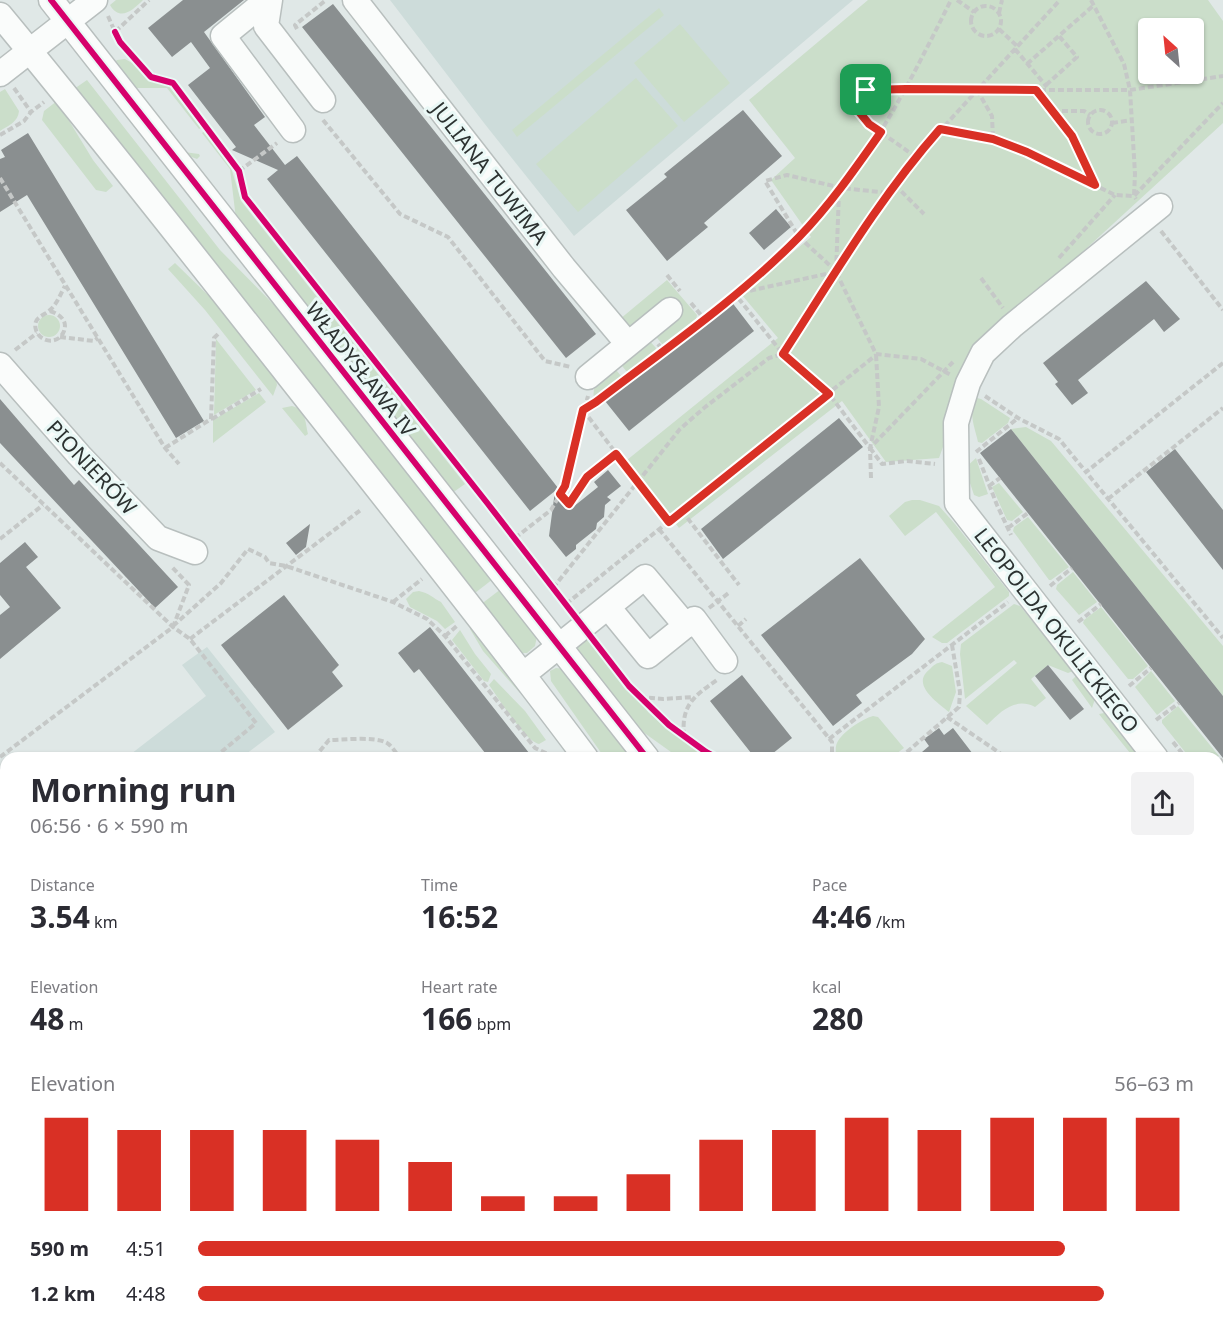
<!DOCTYPE html>
<meta charset="utf-8">
<style>
body{margin:0;font-family:"Noto Sans",sans-serif;background:#f2f2f3;color:#2b2b33;height:100vh;display:flex;flex-direction:column;font-size:22px;white-space:nowrap}
*{box-sizing:border-box;margin:0}
p{font-size:20px;color:#7c7c81}
.icon{flex:none;width:33px;height:33px;fill:none;stroke:currentColor;stroke-width:2;stroke-linecap:round;stroke-linejoin:round}
.map{position:relative;flex:1;overflow:hidden}
.details{position:absolute;left:0px;top:752px;width:1224px;height:578px;display:flex;flex-direction:column;background:#fff;border-radius:18px 18px 0 0;box-shadow:0 2px 4px #0004}
.details>*{flex:none}
.needle{width:39px;rotate:333deg}
.buttons{position:absolute;left:1138px;top:18px;display:grid;gap:12px}
.buttons a{display:grid;place-items:center;width:66px;height:66px;border-radius:6px;background:#fff;box-shadow:0 2px 4px #0004;font-size:30px}
.pin{position:absolute;display:grid;place-items:center;width:51px;height:51px;color:#fff;margin:-26px;border-radius:12px;box-shadow:0 3px 9px #0006}
.round{display:grid;place-items:center;flex:none;width:63px;height:63px;border-radius:6px;background:#f2f2f3}
.head{display:flex;align-items:center;justify-content:space-between;height:102px;padding:0 30px}
h1{font-size:33px;font-weight:700;line-height:45px}
.figures{display:grid;grid-template-columns:repeat(3,1fr);gap:9px;height:102px;padding:6px 30px}
.figures div{display:grid;align-content:center}
.figures b{font-size:30px;font-weight:700}
.figures small{font-size:16px;font-weight:400}
.figures p{font-size:16px}
.chart{height:168px;padding:12px 30px}
.chart p{display:flex;justify-content:space-between}
.chart svg{width:100%;height:108px;margin-top:6px;stroke:#d93025;stroke-width:6}
ul{padding:0 30px;list-style:none;font-size:20px}
li{display:grid;grid-template-columns:96px 72px 1fr;align-items:center;height:45px}
li i{height:15px;border-radius:8px;background:#d93025}
.map>svg:first-child{display:block}
.built{fill:#cddcda}
.green{fill:#cbdeca;fill-rule:evenodd}
.building{fill:#8a8f90}
.lines{fill:none;stroke-linecap:round;stroke-linejoin:round}
.minor-casing{stroke:#b8bfbe;stroke-width:27}
.path{stroke:#c5c8c7;stroke-width:4;stroke-dasharray:6 3;stroke-linecap:butt}
.minor{stroke:#fafcfb;stroke-width:24}
.cycleway-casing{stroke:#eaf8f6;stroke-width:10}
.cycleway{stroke:#d6006c;stroke-width:6}
.route-casing{stroke:#fff;stroke-width:12}
.route{stroke:#d93025;stroke-width:8}
.labels{text-anchor:middle;dominant-baseline:central;stroke-width:6;stroke-linejoin:round;paint-order:stroke}
.street-label{font-size:21px;fill:#2c3231;stroke:#eaf8f6}
</style>
<div class="map">
<svg width="1223" height="1328" viewBox="0 0 1223 1328">
<rect width="100%" height="100%" fill="#e0e8e7"/>
<path class="built" d="M390,0H853L574,236L484,123Z
M207,647L275,732L242,757H127L206,696L182,665Z"/>
<path class="green" d="M116,0H143C133,10 120,22 110,5Z
M868,0H1208L1223,21V123L979,347L939,458L886,462L842,401L679,528L627,460L778,338L742,295L811,237L771,180L795,158L749,100ZM1149,28H1194V74H1149Z
M659,8L664,15L517,137L512,130Z
M680,24L730,83L684,122L634,63Z
M125,59L134,64L149,79L169,86L201,128L199,129L167,88H134L184,152L199,154L200,156L197,159L184,154L112,64L117,60Z
M636,78L678,126L578,212L536,164Z
M87,80L220,250L282,313L493,579L475,593L74,89Z
M5,89L19,111C18,122 9,125 0,131V92Z
M57,101L93,160L113,186L106,192L96,190L42,120L44,111Z
M205,131L230,164L241,201L465,484L455,491L447,489L236,219L230,169L202,133Z
M175,263L212,299L276,379L277,385L273,396L205,310L168,269Z
M667,280L697,315L696,320L663,345C660,342 657,337 653,334C643,326 628,329 620,319Z
M38 326a11 11 0 1 1 22 0a11 11 0 1 1-22 0Z
M647,338L656,348L655,352L631,372H627L618,361Z
M216,339L256,390L214,415Z
M613,366L621,376V380L597,400L594,399C591,385 602,374 613,366Z
M259,393L266,402L213,443V420Z
M977,398L981,399L1010,418L1008,423L982,443L978,442C975,428 967,411 977,398Z
M292,406C306,410 305,421 308,434L305,436L282,408Z
M1026,427L1051,441L1223,646V696L1011,429Z
M976,458L988,494L979,497L974,495L965,468Z
M999,483L1023,512L1012,521L1007,520L992,487Z
M912,500H920L939,506L955,524L1009,592V596L947,643H942L932,637L995,587L936,512L905,536L889,516L905,502Z
M1028,517L1069,567L1051,580H1049L1013,531L1014,527Z
M1073,572L1097,602L1079,615L1056,589L1057,585Z
M501,589L537,636L535,646L527,653H520L480,605Z
M419,591C429,593 433,598 441,602L455,622L445,629L437,621L410,607L406,599L413,592Z
M1014,604L1020,606L1073,671L1068,673L1048,665L1031,679L1046,698L1035,707C1015,697 1001,711 987,725L966,706L1017,663L1014,660L965,699L960,654L961,644Z
M1101,607L1148,666L1133,679H1128L1083,623L1084,620Z
M472,626L523,692L520,693L483,651L470,629Z
M460,630L475,654L491,674L488,682L484,681L452,640Z
M584,634L649,713L704,757H678L643,732L576,649V645Z
M942,662L952,666L956,692L949,712C937,702 910,684 930,669C934,665 936,663 942,662Z
M556,668L564,669L632,757H604L551,681L550,671Z
M1151,671L1175,701L1157,715L1135,687Z
M1076,676L1095,699L1092,708L1072,680Z
M494,679L525,711L546,740L539,744C524,740 500,700 489,685Z
M1178,706L1219,756L1217,757H1189L1162,723V720Z
M1104,713L1135,752L1136,755L1130,753L1102,718L1099,714Z
M873,716L878,717L904,748L892,757H836C836,752 835,747 837,743C842,732 862,719 873,716Z
M1223,762V800L1218,794V766Z
M21,1323H70L65,1328H18Z"/>
<path class="building" d="M183,0H244L204,32L265,117L254,125L285,165L297,156L573,507L598,487L594,482L608,470L621,486L607,497L611,500L605,505L604,517L597,523L596,529L576,545V549L566,557L549,536L555,491L530,511L267,179L278,170L232,150L236,147L188,85L210,68L191,42L172,57L148,28Z
M333,4L596,334L566,358L302,27Z
M743,110L782,156L704,223L708,227L667,261L626,210L667,177L664,174Z
M28,133L204,421L176,438L27,195L0,212V159L5,157L1,150Z
M776,209L791,227L764,250L749,233Z
M1146,281L1180,319L1164,332L1154,319L1078,380L1088,393L1072,405L1055,384L1058,382L1043,363Z
M731,301L754,331L629,431L605,401Z
M0,399L74,485L79,480L178,587L155,608L0,443Z
M839,418L863,447L723,559L701,529Z
M1011,429L1223,696V758L980,453Z
M1175,449L1223,510V570L1146,472Z
M310,524L306,547L296,555L286,543Z
M25,542L38,557L26,567L61,608L0,659V615L10,607L0,595V563Z
M860,558L925,639L912,654L856,695L862,703L833,726L761,635Z
M284,595L339,665L332,672L343,686L288,730L221,645Z
M430,627L533,758H489L419,669L414,673L398,653Z
M1048,665L1084,709L1070,720L1035,676Z
M742,675L792,738L767,758H755L710,701Z
M939,728L944,735L953,728L976,758H915L929,746L924,739Z"/>
<g class="lines">
<defs>
<path id="minor" d="M51,0L647,758
M267,0L223,36L293,130
M270,0L266,26L323,100
M355,0L564,268L628,344
M0,15C98,133 193,255 288,375C388,502 489,628 586,758
M0,74L95,0
M0,365L79,455L158,538L195,552
M588,377L670,310
M608,607L648,656L694,619L725,661
M524,674L645,577L686,626
M1156,758L957,503L956,423L968,383L983,353L1012,326L1160,206
M1218,836L1223,842
M1218,1010L1223,1013
M1218,1052L1223,1055
M0,1120L6,1118
M0,1272L6,1277
M278,1323L281,1328
M428,1323L434,1328
M855,1323L860,1328
M1033,1323L1037,1328
M85,1328L90,1323
M120,1328L125,1323
M243,1328L249,1323
M521,1328L525,1323
M1148,1328L1150,1323"/>
</defs>
<use href="#minor" class="minor-casing"/>
<path class="path" d="M957,0L974,12
M1091,0L1124,64L1130,90L1135,174L1134,196L1136,199
M971 21a15 15 0 1 1 30 0a15 15 0 1 1-30 0Z
M999,13L1002,0
M108,16L115,32L149,0
M297,29L295,25L326,0
M999,29L1017,46
M1015,49L1047,87
M1027,64L1094,5
M1046,85L1077,57L1059,36
M14,88L31,112
M977,90L992,116L993,139
M1036,90L1072,136L1095,185
M1088 122a12 12 0 1 1 24 0a12 12 0 1 1-24 0Z
M1053,111H1084L1090,115
M323,120L400,214L448,237L545,361L571,367
M1112,123L1132,120
M941,129L993,139L1027,152L1115,195L1134,196L1223,103
M0,135L24,121L31,112L44,102
M916,157L869,124L851,102L866,90H1130L1223,76
M239,171L277,143
M0,178L165,448L179,464
M895,185L924,214
M839,192L836,272L876,354L921,359L951,375
M1161,231L1223,310
M1059,258L1115,195
M836,271L799,237L765,181L787,175L842,188L889,193
M835,272L735,294L783,354L829,394L870,448L879,407L876,354
M667,275L680,291
M981,278L1003,308
M691,303L706,321
M50,311C59,314 68,320 64,331C59,345 40,343 36,330C32,317 44,316 50,310C57,304 61,293 65,286
M60,337L94,341L98,338
M658,344L665,353
M15,350L37,333
M1223,363L1086,472L1223,638
M985,396L1018,418L1059,439L1086,472
M212,419L261,389
M165,448L211,419L214,338L218,334
M870,448L882,464L907,461L935,464
M976,452L1018,418
M979,459L997,505L1011,535
M0,463L173,627L190,639L256,723L214,758
M871,478L870,448L953,362
M989,486L1000,478
M560,494L569,504L587,477L616,455
M1108,499L1223,408
M682,511L739,585
M669,522L583,410L596,402C680,338 773,275 839,192C885,133 918,66 951,0
M1008,528L1028,513
M659,529L832,742V758
M515,538L551,510L565,486L572,452L588,396
M0,539L43,505
M1050,586L1072,568
M553,588L680,429L704,408L769,358L783,354L866,223L916,157L1060,0
M393,602L422,579
M566,604L876,355
M709,608L730,592
M1078,622L1101,604
M173,626L221,583L248,549L265,557L269,563L286,566L393,602L427,619L445,636L535,748L556,758
M738,626L746,619
M445,636L458,625
M190,639L362,509
M1129,686L1151,668
M640,697L663,699L693,697
M947,717L1007,758
M1156,720L1179,703
M684,736C681,705 694,696 717,680
M829,739L1008,602
M1173,742L1186,758
M0,757L173,627L189,585L171,566
M314,758L329,740C343,740 375,736 387,743C392,746 396,753 400,758
M900,758L959,707L960,692L952,645
M1218,763L1223,759
M1218,798L1223,805
M0,803L6,812
M0,820L6,816
M1218,952H1223
M0,1013L6,1008
M0,1183L6,1188
M0,1225L6,1218
M490,1323L492,1328
M723,1328L726,1323
M759,1328V1323"/>
<use href="#minor" class="minor"/>
<defs>
<path id="cycleway" d="M51,0L647,758
M115,32L120,42L151,77L173,83L239,171L245,197L488,504L629,686L669,725L706,752L717,758"/>
</defs>
<use href="#cycleway" class="cycleway-casing"/>
<use href="#cycleway" class="cycleway"/>
</g>
<g class="lines">
<defs>
<path id="route" d="M906,89L1036,90L1072,136L1095,185L1027,152L993,139L940,129C879,198 833,277 783,354L829,394L669,522L616,454L587,477L569,504L560,494L565,486L583,410L596,402C665,349 738,299 799,237C830,205 855,169 881,132L869,124L851,102L866,90Z"/>
</defs>
<use href="#route" class="route-casing"/>
<use href="#route" class="route"/>
</g>
<g class="labels">
<g class="street-label">
<text transform="translate(490 173) rotate(52)">JULIANA TUWIMA</text>
<text transform="translate(361 369) rotate(52)">WŁADYSŁAWA IV</text>
<text transform="translate(92 467) rotate(47)">PIONIERÓW</text>
<text transform="translate(1057 630) rotate(52)">LEOPOLDA OKULICKIEGO</text>
</g>
</g>
</svg>
<div class="buttons">
<a><svg class="needle" viewBox="-14 -14 28 28"><path d="M0-13l5 13h-10z" fill="#e53935"/><path d="M0 13l5-13h-10z" fill="#7c7c81"/></svg></a>
</div>
<div class="pin" style="left:866px;top:90px;background:#1e9e55"><svg class="icon" aria-label="arrive" viewBox="0 0 24 24"><path d="M6 21V4h12l-3 4 3 4H6"/></svg></div>
<section class="details">
<div class="head"><div><h1>Morning run</h1><p>06:56 · 6 × 590 m</p></div><a class="round"><svg class="icon" aria-label="share" viewBox="0 0 24 24"><path d="M12 15V3M7 8l5-5 5 5M5 13v7h14v-7"/></svg></a></div>
<div class="figures">
<div><p>Distance</p><b>3.54<small> km</small></b></div>
<div><p>Time</p><b>16:52</b></div>
<div><p>Pace</p><b>4:46<small> /km</small></b></div>
</div>
<div class="figures">
<div><p>Elevation</p><b>48<small> m</small></b></div>
<div><p>Heart rate</p><b>166<small> bpm</small></b></div>
<div><p>kcal</p><b>280</b></div>
</div>
<div class="chart"><p><span>Elevation</span>56–63 m</p>
<svg viewBox="0 0 160 44" preserveAspectRatio="none"><path d="M5 44V6M15 44V11M25 44V11M35 44V11M45 44V15M55 44V24M65 44V38M75 44V38M85 44V29M95 44V15M105 44V11M115 44V6M125 44V11M135 44V6M145 44V6M155 44V6"/></svg>
</div>
<ul>
<li><b>590 m</b>4:51<i style="width:87%"></i></li>
<li><b>1.2 km</b>4:48<i style="width:91%"></i></li>
</ul>
</section>
</div>
